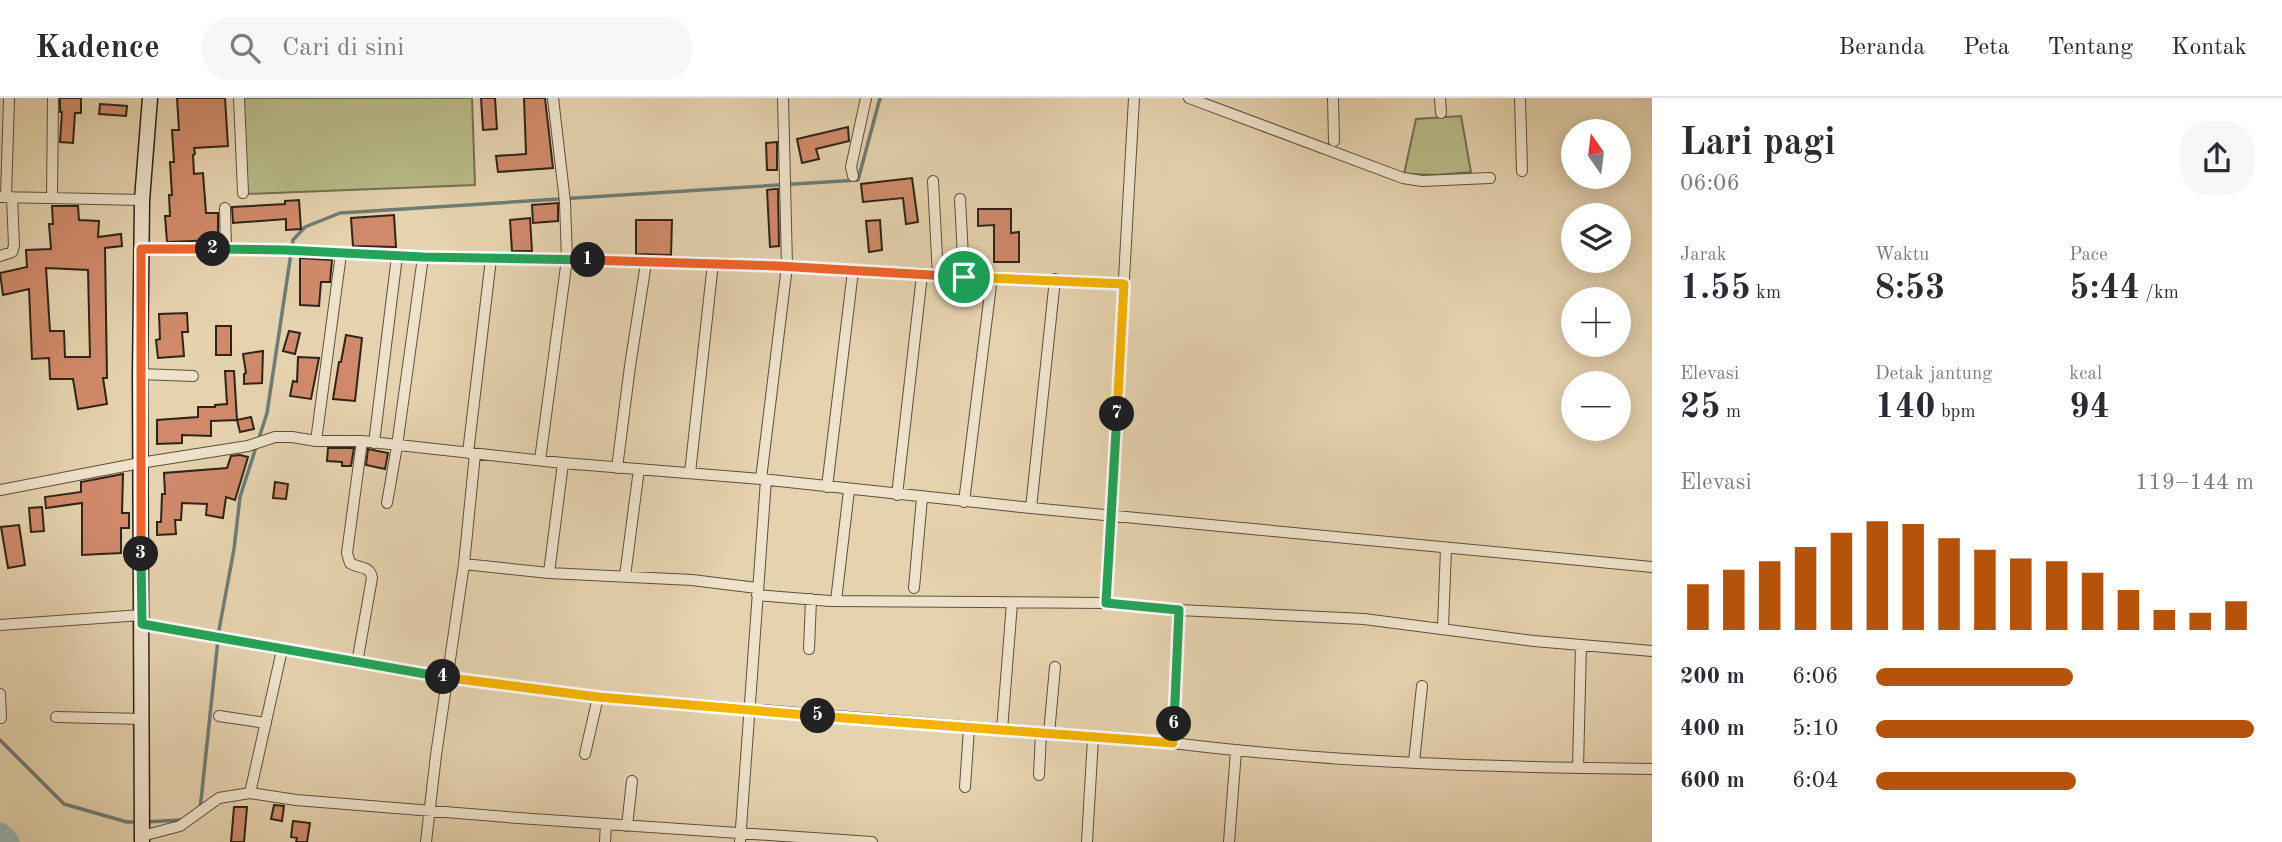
<!DOCTYPE html>
<html lang="id">
<meta charset="utf-8">
<style>
body{margin:0;font-family:"Old Standard TT",serif;background:#f7f7f7;color:#2b2b33;height:100vh;display:flex;flex-direction:column;font-size:26px;white-space:nowrap}
*{box-sizing:border-box;margin:0}
p{font-size:23px;color:#7c7c81}
.icon{flex:none;width:38px;height:38px;fill:none;stroke:currentColor;stroke-width:2;stroke-linecap:round;stroke-linejoin:round}
.map{position:relative;flex:1;overflow:hidden}
.panel{display:flex;flex-direction:column;background:#fff;width:630px}
.panel>*{flex:none}
.needle{width:46px;rotate:346deg}
.tools{position:absolute;left:1561px;top:21px;display:grid;gap:14px}
.tools a{display:grid;place-items:center;width:70px;height:70px;border-radius:50%;background:#fff;box-shadow:0 4px 18px #0003;font-size:35px}
.pin{position:absolute;display:grid;place-items:center;width:60px;height:60px;color:#fff;margin:-30px;border:4px solid #fff;border-radius:50%;box-shadow:0 2px 7px #0007}
.km{position:absolute;width:35px;height:35px;margin:-18px;border-radius:50%;background:#222;color:#fff;font-size:19px;line-height:35px;text-align:center}
.round{display:grid;place-items:center;flex:none;width:74px;height:74px;border-radius:28px;background:#f7f7f7}
.overview{display:flex;align-items:center;justify-content:space-between;height:119px;padding:0 28px}
h1{font-size:38px;font-weight:700;line-height:52px}
.figures{display:grid;grid-template-columns:repeat(3,1fr);gap:10px;height:119px;padding:7px 28px}
.figures div{display:grid;align-content:center}
.figures b{font-size:35px;font-weight:700}
.figures small{font-size:19px;font-weight:400}
.figures p{font-size:19px}
.chart{height:196px;padding:14px 28px}
.chart p{display:flex;justify-content:space-between}
.chart svg{width:100%;height:126px;margin-top:7px;stroke:#b45309;stroke-width:6}
ul{padding:0 28px;list-style:none;font-size:23px}
li{display:grid;grid-template-columns:112px 84px 1fr;align-items:center;height:52px}
li i{height:18px;border-radius:9px;background:#b45309}
header{display:flex;align-items:center;gap:42px;box-sizing:border-box;height:98px;padding:0 35px;background:#fff;border-bottom:2px solid #e1e1e2}
header strong{font-size:33px}
nav{display:flex;gap:38px;margin-inline-start:auto;font-size:24px}
.search{width:490px;height:63px;background:#f7f7f7;display:flex;align-items:center;gap:18px;box-sizing:border-box;padding:0 24px;border-radius:28px;color:#7c7c81;font-size:26px}
main{display:flex;flex:1;min-height:0}
.map>svg:first-child{display:block}
.green{fill:#b8bb88;stroke:#747050;stroke-width:2}
.lines{fill:none;stroke-linecap:round;stroke-linejoin:round}
.stream{stroke:#6e7c75;stroke-width:3.5}
.river{stroke:#98b6b2;stroke-width:23}
.building{fill:#d08a6b;stroke:#2f2419;stroke-width:2;fill-rule:evenodd}
.street-casing{stroke:#5c503e;stroke-width:12}
.secondary-casing{stroke:#2f2419;stroke-width:17}
.street{stroke:#eee2ca;stroke-width:10}
.secondary{stroke:#eee2ca;stroke-width:14}
.split-1-casing{stroke:#fff;stroke-width:14}
.split-2-casing{stroke:#fff;stroke-width:14}
.split-3-casing{stroke:#fff;stroke-width:14}
.split-4-casing{stroke:#fff;stroke-width:14}
.split-5-casing{stroke:#fff;stroke-width:14}
.split-6-casing{stroke:#fff;stroke-width:14}
.split-7-casing{stroke:#fff;stroke-width:14}
.split-8-casing{stroke:#fff;stroke-width:14}
.split-1{stroke:#f0652b;stroke-width:9}
.split-2{stroke:#22a559;stroke-width:9}
.split-3{stroke:#f0652b;stroke-width:9}
.split-4{stroke:#22a559;stroke-width:9}
.split-5{stroke:#f5b400;stroke-width:9}
.split-6{stroke:#f5b400;stroke-width:9}
.split-7{stroke:#22a559;stroke-width:9}
.split-8{stroke:#f5b400;stroke-width:9}
</style>
<header>
<strong>Kadence</strong>
<div class="search"><svg class="icon" aria-label="search" viewBox="0 0 24 24"><circle cx="10" cy="10" r="6"/><path d="M15 15l6 6"/></svg>Cari di sini</div>
<nav><a>Beranda</a><a>Peta</a><a>Tentang</a><a>Kontak</a></nav>
</header>
<main>
<div class="map">
<svg width="1652" height="744" viewBox="0 0 1652 744">
<rect width="100%" height="100%" fill="#e5d2ae"/>
<filter id="stains"><feTurbulence type="fractalNoise" baseFrequency=".00286" numOctaves="4"/><feColorMatrix values="0 0 0 0 .2 0 0 0 0 .09 0 0 0 0 .02 0 0 0 .5 -.17"/></filter>
<radialGradient id="worn" r=".72"><stop offset=".6" stop-color="#630" stop-opacity="0"/><stop offset="1" stop-color="#630" stop-opacity=".3"/></radialGradient>
<path class="green" d="M242,0H472L475,87L246,96Z
M1461,18L1471,74L1437,77L1404,76L1416,21Z"/>
<g class="lines">
<path class="stream" d="M0,642L64,706L127,724H137
M200,712L219,532L234,451L240,399L267,315L293,142L305,129L340,115L858,82L880,0
M145,724L182,722"/>
<path class="river" d="M0,736L8,744"/>
</g>
<path class="building" d="M60,0H81V15H75L73,45L60,44L62,14H60Z
M177,0H225L228,48L194,50L195,56L193,57L194,76L203,75L206,115H218V142L167,144L165,118H170L169,97H172L170,64H174L172,32H179Z
M481,0H495L497,31L483,32Z
M524,0H545L553,70L498,74L496,58L526,56Z
M100,6L127,8L126,18L99,16Z
M848,29L849,43L816,51L819,61L802,65L797,41Z
M777,44V72H767L766,45Z
M912,80L918,124L906,126L903,100L863,104L861,86Z
M774,91H778L779,148L770,149L767,92Z
M299,102L301,131L286,132V121L233,125L232,109L285,106V103Z
M558,105V123L533,125L532,107Z
M52,108H78L79,122L99,123L98,139L121,136L122,148L105,150L107,280H103L107,306L78,311L73,281H50L49,260L32,261L29,191L3,197L0,175L27,169L26,152L51,151L49,126H53ZM46,170L88,172L90,259H65L64,233H50Z
M978,111H1011V135L1019,134V164H994V127L978,128Z
M394,117L396,149L353,148L351,120Z
M530,120L532,153H512L510,122Z
M636,122H672L671,157L636,156Z
M880,122L882,152L869,154L866,123Z
M300,160L332,162L330,184H321L319,208L300,207Z
M187,215L188,234H182L184,258L158,260L156,242L160,241L159,216Z
M216,228H231V257H216Z
M289,233L300,235L295,256L283,253Z
M346,237L362,240L355,303L333,301L339,264H341Z
M263,253L262,285L244,286V276L246,275L243,256Z
M298,259L319,260L311,301L290,298L293,283L297,284Z
M225,273H234L237,322L211,323V338L182,337V345L157,346V322L198,319V309H215V307L227,306Z
M251,319L254,331L240,334L237,322Z
M328,350H354L351,368H342V364L327,363Z
M368,351L388,355L385,371L366,367Z
M240,357L248,359L235,402L226,399L223,420L206,417L207,406L182,405L181,422H175L176,436L157,437V424H161L162,396H165L164,375L227,370L231,358Z
M123,376L122,415H129V430H121V455L82,457V405L46,410L45,399L81,394V384Z
M275,384L288,386L286,401L273,400Z
M42,409L44,433L31,434L29,410Z
M19,427L25,467L8,470L1,429Z
M274,707L284,708L282,723L271,721Z
M234,709H247L244,744H231Z
M293,723L310,725L307,744H296L297,740L291,739Z"/>
<g class="lines">
<defs>
<path id="street" d="M239,0L243,95
M1189,0L1403,80L1422,83L1490,80
M1333,0L1334,43
M1440,0L1441,15
M1520,0L1522,73
M853,78L851,69L866,0
M933,83L938,178
M0,99L142,102
M6,99L9,0
M52,100L53,0
M960,101L964,179
M225,110L226,151
M141,151L285,152L423,159L713,165L1124,186
M0,158L12,154L14,148L12,99
M140,276L193,278
M316,343L341,156
M374,345L397,158
M468,355L491,161
M540,362L567,161L565,104L553,0
M617,370L630,268L646,165
M690,375L713,165
M761,381L787,168L783,0
M827,389L853,173
M0,392L140,365L248,348L275,339H292L316,343H362L563,365L761,381L1031,410L1652,469
M897,397L922,177
M964,404L992,179
M387,405L397,348L423,159
M1031,410L1055,181
M464,466L549,475L692,482L757,490
M549,475L563,365
M625,478L639,371
M914,490L922,400
M757,497L830,503L1106,505L1179,512L1173,645
M836,503L849,392
M1106,505L1134,0
M1179,512L1364,521L1534,543L1652,553
M142,526L447,580L598,599L1173,645C1331,665 1492,669 1652,671
M0,527L142,517
M1443,529L1446,450
M809,551L811,501
M357,565L372,480C370,467 359,471 350,465L347,455L362,343
M0,596L1,620
M219,618L266,625
M56,619L143,621
M1002,632L1012,505
M1049,636L1055,569
M585,656L598,599
M1414,664L1422,588
M1578,670L1581,547
M1039,677L1041,635
M965,689L969,631
M250,695L282,552
M627,728L632,683
M142,738L180,728L219,700L250,695L296,702L518,720L872,744
M426,744L436,657L464,466L475,356
M605,744L606,726
M740,744L766,382
M1087,744L1093,640
M1229,744L1236,653"/>
<path id="secondary" d="M142,744L140,276L142,102L150,0"/>
</defs>
<use href="#street" class="street-casing"/>
<use href="#secondary" class="secondary-casing"/>
<use href="#street" class="street"/>
<use href="#secondary" class="secondary"/>
</g>
<g class="lines">
<defs>
<path id="split-1" d="M588,162L778,168L964,179"/>
<path id="split-2" d="M213,151L285,152L423,159L588,162"/>
<path id="split-3" d="M141,456V151H213"/>
<path id="split-4" d="M141,456L142,526L443,579"/>
<path id="split-5" d="M443,579L598,599L818,618"/>
<path id="split-6" d="M818,618L1173,645L1174,626"/>
<path id="split-7" d="M1117,316L1106,505L1179,512L1174,626"/>
<path id="split-8" d="M964,179L1124,186L1117,316"/>
</defs>
<use href="#split-1" class="split-1-casing"/>
<use href="#split-2" class="split-2-casing"/>
<use href="#split-3" class="split-3-casing"/>
<use href="#split-4" class="split-4-casing"/>
<use href="#split-5" class="split-5-casing"/>
<use href="#split-6" class="split-6-casing"/>
<use href="#split-7" class="split-7-casing"/>
<use href="#split-8" class="split-8-casing"/>
<use href="#split-1" class="split-1"/>
<use href="#split-2" class="split-2"/>
<use href="#split-3" class="split-3"/>
<use href="#split-4" class="split-4"/>
<use href="#split-5" class="split-5"/>
<use href="#split-6" class="split-6"/>
<use href="#split-7" class="split-7"/>
<use href="#split-8" class="split-8"/>
</g>
<rect width="100%" height="100%" filter="url(#stains)"/>
<rect width="100%" height="100%" fill="url(#worn)"/>
</svg>
<div class="tools">
<a><svg class="needle" viewBox="-14 -14 28 28"><path d="M0-13l5 13h-10z" fill="#e53935"/><path d="M0 13l5-13h-10z" fill="#7c7c81"/></svg></a>
<a><svg class="icon" aria-label="layers" viewBox="0 0 24 24"><path d="M12 4l9 5-9 5-9-5zM3 14l9 5 9-5"/></svg></a>
<a>+</a>
<a>−</a>
</div>
<div class="pin" style="left:964px;top:179px;background:#1e9e55"><svg class="icon" aria-label="arrive" viewBox="0 0 24 24"><path d="M6 21V4h12l-3 4 3 4H6"/></svg></div>
<b class="km" style="left:588px;top:162px">1</b>
<b class="km" style="left:213px;top:151px">2</b>
<b class="km" style="left:141px;top:456px">3</b>
<b class="km" style="left:443px;top:579px">4</b>
<b class="km" style="left:818px;top:618px">5</b>
<b class="km" style="left:1174px;top:626px">6</b>
<b class="km" style="left:1117px;top:316px">7</b>
</div>
<section class="panel">
<div class="overview"><div><h1>Lari pagi</h1><p>06:06</p></div><a class="round"><svg class="icon" aria-label="share" viewBox="0 0 24 24"><path d="M12 15V3M7 8l5-5 5 5M5 13v7h14v-7"/></svg></a></div>
<div class="figures">
<div><p>Jarak</p><b>1.55<small> km</small></b></div>
<div><p>Waktu</p><b>8:53</b></div>
<div><p>Pace</p><b>5:44<small> /km</small></b></div>
</div>
<div class="figures">
<div><p>Elevasi</p><b>25<small> m</small></b></div>
<div><p>Detak jantung</p><b>140<small> bpm</small></b></div>
<div><p>kcal</p><b>94</b></div>
</div>
<div class="chart"><p><span>Elevasi</span>119–144 m</p>
<svg viewBox="0 0 160 44" preserveAspectRatio="none"><path d="M5 44V28M15 44V23M25 44V20M35 44V15M45 44V10M55 44V6M65 44V7M75 44V12M85 44V16M95 44V19M105 44V20M115 44V24M125 44V30M135 44V37M145 44V38M155 44V34"/></svg>
</div>
<ul>
<li><b>200 m</b>6:06<i style="width:52%"></i></li>
<li><b>400 m</b>5:10<i style="width:100%"></i></li>
<li><b>600 m</b>6:04<i style="width:53%"></i></li>
</ul>
</section>
</main>
